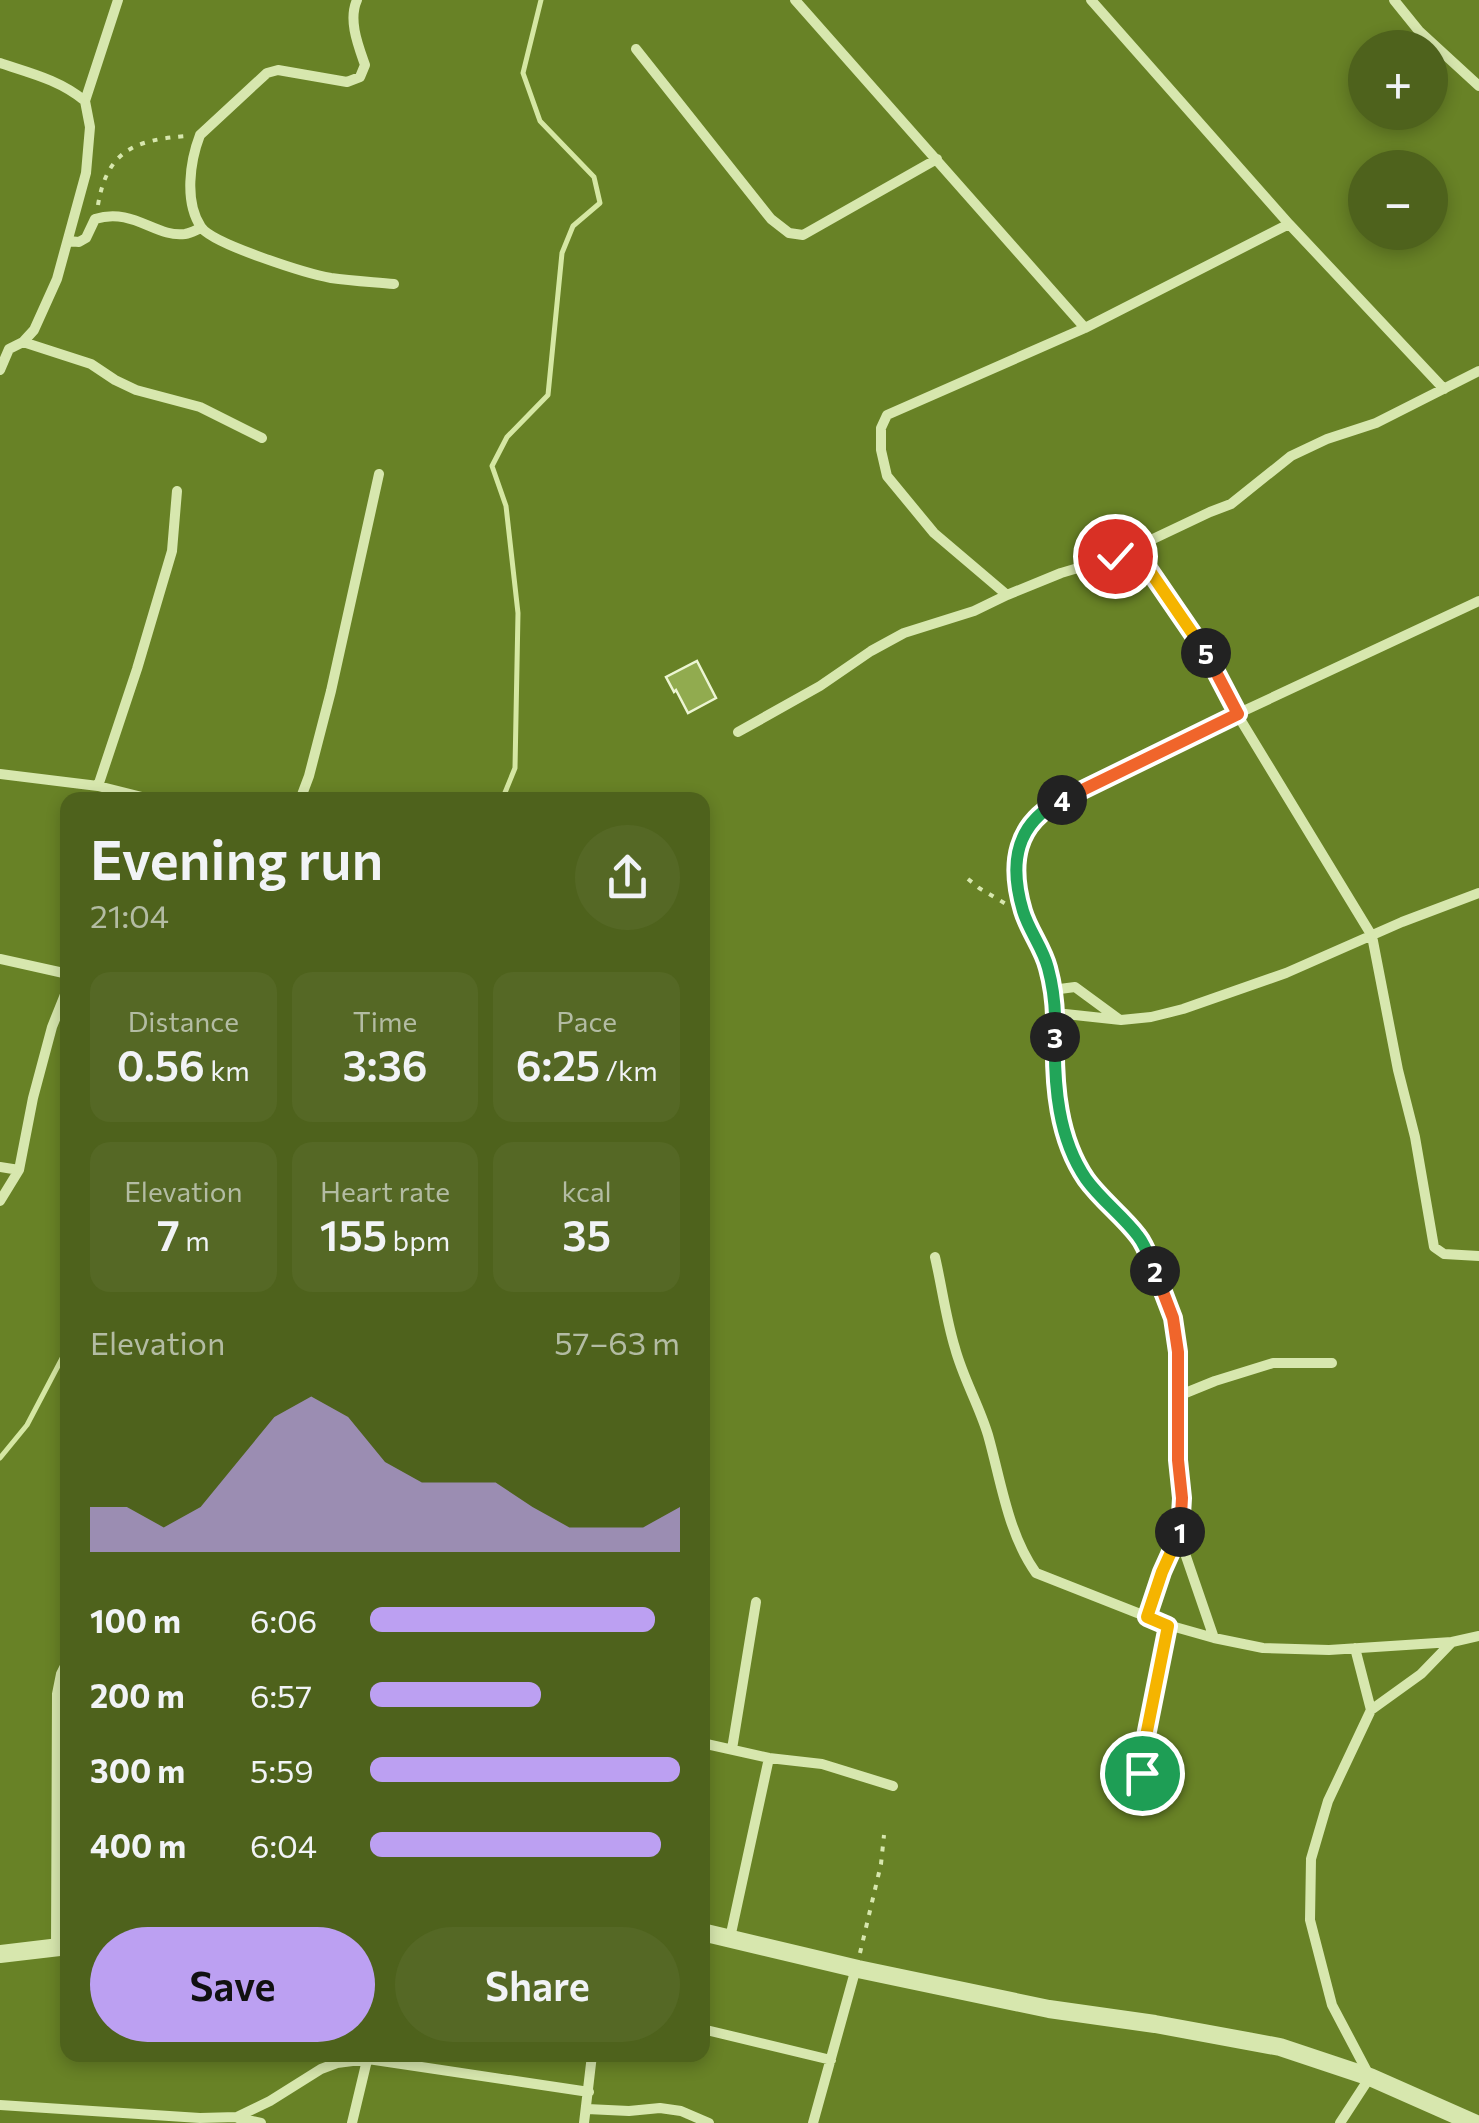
<!DOCTYPE html>
<meta charset="utf-8">
<style>
body{margin:0;font-family:Commissioner,sans-serif;background:#556825;color:#f1f3f6;height:100vh;display:flex;flex-direction:column;font-size:38px;white-space:nowrap}
*{box-sizing:border-box;margin:0}
p{font-size:32px;color:#b3bca3}
.icon{flex:none;width:55px;height:55px;fill:none;stroke:currentColor;stroke-width:2;stroke-linecap:round;stroke-linejoin:round}
.map{position:relative;flex:1;overflow:hidden}
.sheet{position:absolute;left:60px;top:792px;width:650px;height:1270px;display:flex;flex-direction:column;background:#4e621c;border-radius:20px;box-shadow:0 5px 15px #0003}
.sheet>*{flex:none}
.buttons{position:absolute;left:1348px;top:30px;display:grid;gap:20px}
.buttons a{display:grid;place-items:center;width:100px;height:100px;border-radius:50%;background:#4e621c;box-shadow:0 5px 15px #0003;font-size:50px}
.pin{position:absolute;display:grid;place-items:center;width:85px;height:85px;color:#fff;margin:-42px;border:5px solid #fff;border-radius:50%;box-shadow:0 2px 10px #0007}
.km{position:absolute;width:50px;height:50px;margin:-25px;border-radius:50%;background:#222;color:#fff;font-size:28px;line-height:50px;text-align:center}
.round{display:grid;place-items:center;flex:none;width:105px;height:105px;border-radius:52px;background:#556825}
.overview{display:flex;align-items:center;justify-content:space-between;height:170px;padding:0 30px}
h1{font-size:55px;font-weight:600;line-height:75px}
.stats{display:grid;grid-template-columns:repeat(3,1fr);gap:15px;height:170px;padding:10px 30px}
.stats div{display:grid;align-content:center;border-radius:20px;background:#556825;text-align:center}
.stats b{font-size:42px;font-weight:600}
.stats small{font-size:28px;font-weight:400}
.stats p{font-size:28px}
.chart{height:280px;padding:20px 30px}
.chart p{display:flex;justify-content:space-between}
.chart svg{width:100%;height:180px;margin-top:10px;fill:#bca0f2;opacity:.7}
.cta{display:flex;gap:20px;margin-top:auto;padding:20px 30px}
.cta a{flex:1;height:115px;border-radius:60px;background:#bca0f2;color:#111;font-size:40px;font-weight:600;line-height:115px;text-align:center}
.cta a+a{background:#556825;color:#f1f3f6}
ul{padding:0 30px;list-style:none;font-size:32px}
li{display:grid;grid-template-columns:160px 120px 1fr;align-items:center;height:75px}
li i{height:25px;border-radius:12px;background:#bca0f2}
.map>svg:first-child{display:block}
.lines{fill:none;stroke-linecap:round;stroke-linejoin:round}
.stream{stroke:#d5e7a3;stroke-width:5}
.building{fill:#91ab4f;stroke:#ecf5d2;stroke-width:2.5}
.path{stroke:#d7e7ae;stroke-width:4;stroke-dasharray:5 8;stroke-linecap:butt}
.minor{stroke:#d7e7ae;stroke-width:10}
.tertiary{stroke:#d7e7ae;stroke-width:18}
.split-1-casing{stroke:#fff;stroke-width:20}
.split-2-casing{stroke:#fff;stroke-width:20}
.split-3-casing{stroke:#fff;stroke-width:20}
.split-4-casing{stroke:#fff;stroke-width:20}
.split-5-casing{stroke:#fff;stroke-width:20}
.split-6-casing{stroke:#fff;stroke-width:20}
.split-1{stroke:#f5b400;stroke-width:12}
.split-2{stroke:#f0652b;stroke-width:12}
.split-3{stroke:#22a559;stroke-width:12}
.split-4{stroke:#22a559;stroke-width:12}
.split-5{stroke:#f0652b;stroke-width:12}
.split-6{stroke:#f5b400;stroke-width:12}
</style>
<div class="map">
<svg width="1479" height="2123" viewBox="0 0 1479 2123">
<rect width="100%" height="100%" fill="#688226"/>
<g class="lines">
<path class="stream" d="M502,800L515,768L518,613L506,506L492,466L507,437L548,395L562,253L573,226L600,203L594,177L540,121L523,73L541,0
M0,1458L27,1425L68,1347"/>
</g>
<path class="building" d="M697,661L716,698L688,713L676,690L674,692L666,677Z"/>
<g class="lines">
<path class="path" d="M98,205C107,151 134,140 186,136
M968,879L979,888L1006,904
M860,1953L881,1864L884,1835"/>
<path class="minor" d="M357,0C348,20 358,45 365,65L360,77L347,82L278,70L267,73L200,135C190,161 184,202 201,227C212,244 308,274 331,278C352,281 373,282 394,284
M795,0L1085,328
M1091,0L1289,224L1444,389
M1394,0L1419,31L1479,86
M636,49L771,219L789,233L803,235L937,159
M0,63C30,73 60,80 85,101L90,127L86,173L57,279L34,330L23,342L9,349L0,370
M85,101L118,0
M68,241L79,242L86,238L95,219C133,207 156,238 185,234C191,233 196,230 201,228
M23,342L91,364L115,380L136,390L200,407L262,438
M1134,547L1211,660L1237,714L1372,936L1398,1070L1415,1137L1434,1247L1444,1254L1479,1256
M1007,595L934,533L887,476L881,450V428L887,415L1085,328L1289,224
M738,732L820,686L871,651L904,633L974,611L1007,595L1061,573L1115,557L1210,512L1231,504L1291,456L1327,439L1376,423L1479,371
M0,774L98,786L154,800
M98,786L137,669L172,551L177,491
M300,800L309,776L331,691L379,474
M0,959L68,974
M1052,990L1075,987L1120,1020
M1056,1013L1121,1020L1151,1017L1183,1009L1286,973L1402,922L1479,893
M0,1167L19,1170
M0,1201L19,1170L33,1098L52,1027L68,987
M935,1257C942,1287 946,1319 955,1348C963,1378 979,1405 988,1435C1001,1481 1008,1534 1036,1573L1168,1625L1214,1638
M1332,1363H1273L1215,1381L1178,1396V1460L1181,1497L1179,1536L1214,1638L1263,1648L1329,1650L1452,1642
M1178,1396C1180,1349 1174,1321 1157,1277C1152,1263 1147,1248 1138,1236C1117,1209 1090,1192 1075,1159C1060,1127 1055,1092 1055,1056C1054,1025 1057,994 1047,965C1035,930 1010,896 1017,856C1021,834 1032,820 1048,806L1237,714L1479,601
M1147,1617L1162,1572L1179,1536
M1355,1648L1371,1710
M702,1743L769,1758L822,1764L893,1786
M732,1749L756,1602
M1148,1795L1142,1773L1145,1746L1168,1625
M730,1938L769,1758
M56,1948L57,1694L61,1674L68,1660
M702,2029L831,2060
M0,2105L200,2118L237,2117L270,2101L321,2069L337,2063L368,2059L589,2092
M587,2109L629,2111L660,2108L681,2111L709,2123
M238,2118L261,2123
M352,2123L368,2056
M584,2123L592,2055
M813,2123L856,1968
M1340,2123L1370,2077L1332,2005L1310,1920L1311,1859L1328,1801L1371,1710L1421,1674L1452,1642L1479,1636"/>
<path class="tertiary" d="M702,1932L858,1969L1049,2009L1155,2024L1280,2047L1370,2077L1474,2123
M0,1954L68,1946"/>
</g>
<g class="lines">
<defs>
<path id="split-1" d="M1142,1773L1144,1746L1168,1626L1147,1617L1162,1572L1180,1532"/>
<path id="split-2" d="M1155,1271L1173,1318L1178,1352V1460L1182,1498L1180,1532"/>
<path id="split-3" d="M1055,1037C1054,1085 1058,1138 1086,1179C1101,1200 1123,1216 1138,1236C1146,1246 1150,1260 1155,1271"/>
<path id="split-4" d="M1055,1037C1056,1014 1054,990 1048,968C1043,948 1029,931 1023,911C1009,864 1015,823 1062,800"/>
<path id="split-5" d="M1062,800L1238,714L1206,653"/>
<path id="split-6" d="M1115,556L1134,548L1206,653"/>
</defs>
<use href="#split-1" class="split-1-casing"/>
<use href="#split-2" class="split-2-casing"/>
<use href="#split-3" class="split-3-casing"/>
<use href="#split-4" class="split-4-casing"/>
<use href="#split-5" class="split-5-casing"/>
<use href="#split-6" class="split-6-casing"/>
<use href="#split-1" class="split-1"/>
<use href="#split-2" class="split-2"/>
<use href="#split-3" class="split-3"/>
<use href="#split-4" class="split-4"/>
<use href="#split-5" class="split-5"/>
<use href="#split-6" class="split-6"/>
</g>
</svg>
<div class="buttons">
<a>+</a>
<a>−</a>
</div>
<div class="pin" style="left:1142px;top:1773px;background:#1e9e55"><svg class="icon" aria-label="arrive" viewBox="0 0 24 24"><path d="M6 21V4h12l-3 4 3 4H6"/></svg></div>
<div class="pin" style="left:1115px;top:556px;background:#d93025"><svg class="icon" aria-label="check" viewBox="0 0 24 24"><path d="M5 12l5 5 9-10"/></svg></div>
<b class="km" style="left:1180px;top:1532px">1</b>
<b class="km" style="left:1155px;top:1271px">2</b>
<b class="km" style="left:1055px;top:1037px">3</b>
<b class="km" style="left:1062px;top:800px">4</b>
<b class="km" style="left:1206px;top:653px">5</b>
<section class="sheet">
<div class="overview"><div><h1>Evening run</h1><p>21:04</p></div><a class="round"><svg class="icon" aria-label="share" viewBox="0 0 24 24"><path d="M12 15V3M7 8l5-5 5 5M5 13v7h14v-7"/></svg></a></div>
<div class="stats">
<div><p>Distance</p><b>0.56<small> km</small></b></div>
<div><p>Time</p><b>3:36</b></div>
<div><p>Pace</p><b>6:25<small> /km</small></b></div>
</div>
<div class="stats">
<div><p>Elevation</p><b>7<small> m</small></b></div>
<div><p>Heart rate</p><b>155<small> bpm</small></b></div>
<div><p>kcal</p><b>35</b></div>
</div>
<div class="chart"><p><span>Elevation</span>57–63 m</p>
<svg viewBox="0 0 160 44" preserveAspectRatio="none"><path d="M0 44V33L10 33L20 38L30 33L40 22L50 11L60 6L70 11L80 22L90 27L100 27L110 27L120 33L130 38L140 38L150 38L160 33V44z"/></svg>
</div>
<ul>
<li><b>100 m</b>6:06<i style="width:92%"></i></li>
<li><b>200 m</b>6:57<i style="width:55%"></i></li>
<li><b>300 m</b>5:59<i style="width:100%"></i></li>
<li><b>400 m</b>6:04<i style="width:94%"></i></li>
</ul>
<div class="cta"><a>Save</a><a>Share</a></div>
</section>
</div>
